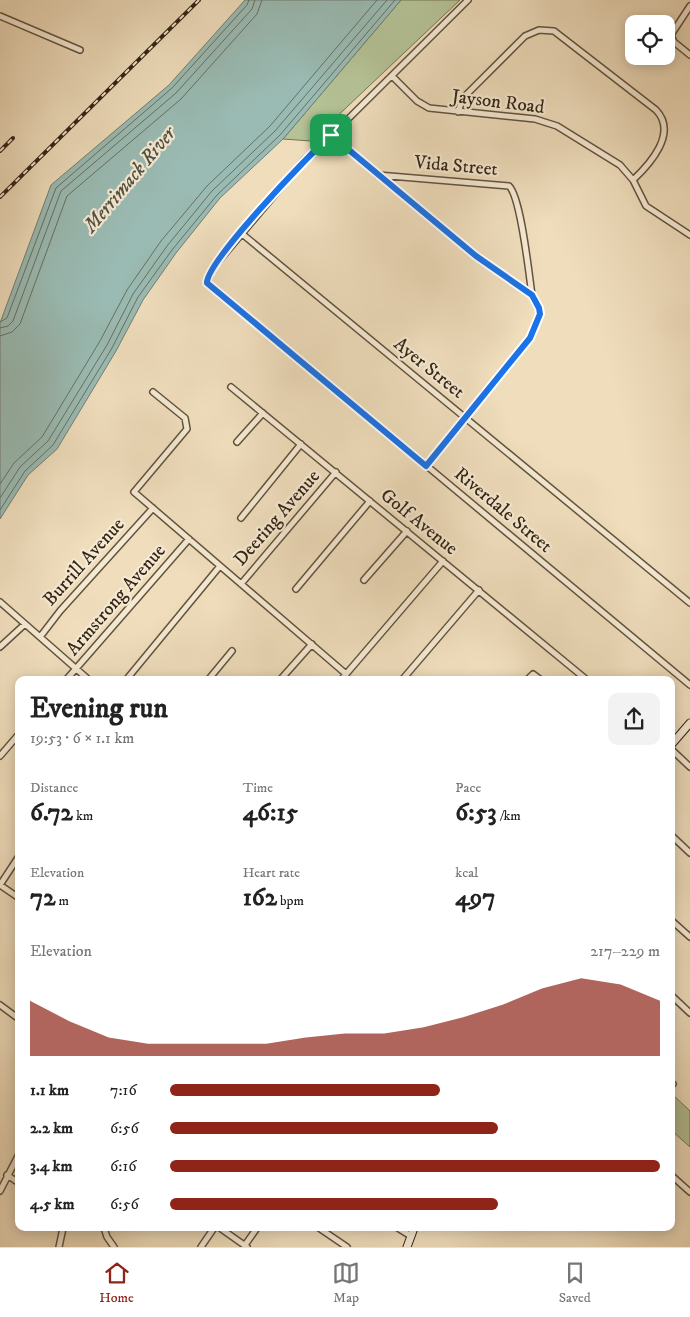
<!DOCTYPE html>
<meta charset="utf-8">
<style>
body{margin:0;font-family:"IM FELL DW Pica",serif;background:#f2f2f2;color:#222;height:100vh;display:flex;flex-direction:column;font-size:19px;white-space:nowrap}
*{box-sizing:border-box;margin:0}
p{font-size:16px;color:#767676}
.icon{flex:none;width:28px;height:28px;fill:none;stroke:currentColor;stroke-width:2;stroke-linecap:round;stroke-linejoin:round}
.map{position:relative;flex:1;overflow:hidden}
.side{position:absolute;left:15px;top:676px;width:660px;height:555px;display:flex;flex-direction:column;background:#fff;border-radius:10px;box-shadow:0 2px 12px #0003}
.side>*{flex:none}
.buttons{position:absolute;left:625px;top:15px;display:grid;gap:10px}
.buttons a{display:grid;place-items:center;width:50px;height:50px;border-radius:10px;background:#fff;box-shadow:0 2px 12px #0003;font-size:25px}
.pin{position:absolute;display:grid;place-items:center;width:42px;height:42px;color:#fff;margin:-21px;border-radius:10px;box-shadow:0 2px 8px #0006}
.round{display:grid;place-items:center;flex:none;width:52px;height:52px;border-radius:10px;background:#f2f2f2}
.summary{display:flex;align-items:center;justify-content:space-between;height:85px;padding:0 15px}
h1{font-size:28px;font-weight:700;line-height:38px}
.stats{display:grid;grid-template-columns:repeat(3,1fr);gap:8px;height:85px;padding:5px 15px}
.stats div{display:grid;align-content:center}
.stats b{font-size:25px;font-weight:700}
.stats small{font-size:14px;font-weight:400}
.stats p{font-size:14px}
.chart{height:140px;padding:10px 15px}
.chart p{display:flex;justify-content:space-between}
.chart svg{width:100%;height:90px;margin-top:5px;fill:#8f2418;opacity:.7}
ul{padding:0 15px;list-style:none;font-size:16px}
li{display:grid;grid-template-columns:80px 60px 1fr;align-items:center;height:38px}
li i{height:12px;border-radius:6px;background:#8f2418}
.menu{display:flex;justify-content:space-around;align-items:center;height:70px;border-top:1px solid #e0e0e0;background:#fff;font-size:14px;color:#767676}
.menu a{display:grid;justify-items:center;gap:2px}
.menu .selected{color:#8f2418}
.map>svg:first-child{display:block}
.green{fill:#b4c295;stroke:#747454}
.water{fill:#9abbb3;stroke:#717f73}
.lines{fill:none;stroke-linecap:round;stroke-linejoin:round}
.shore{stroke:#667063;stroke-width:1}
.minor-casing{stroke:#62533d;stroke-width:8}
.secondary-casing{stroke:#332513;stroke-width:9}
.minor{stroke:#f5e9d3;stroke-width:5}
.secondary{stroke:#f5e9d3;stroke-width:7}
.rail-casing{stroke:#332513;stroke-width:4}
.rail{stroke:#f5e9d3;stroke-width:2;stroke-dasharray:5.5;stroke-linecap:butt}
.route-casing{stroke:#fff;stroke-width:10}
.route{stroke:#1a73e8;stroke-width:6}
.labels{text-anchor:middle;dominant-baseline:central;stroke-width:4.5;stroke-linejoin:round;paint-order:stroke}
.street-label{font-size:19px;fill:#332513;stroke:#f5e9d3}
.water-label{font-size:20px;font-style:italic;fill:#525243;stroke:#f5e9d3}
</style>
<div class="map">
<svg width="690" height="1247" viewBox="0 0 690 1247">
<rect width="100%" height="100%" fill="#efddbc"/>
<filter id="stains"><feTurbulence type="fractalNoise" baseFrequency=".004" numOctaves="4"/><feColorMatrix values="0 0 0 0 .2 0 0 0 0 .09 0 0 0 0 .02 0 0 0 .5 -.17"/></filter>
<radialGradient id="worn" r=".72"><stop offset=".6" stop-color="#630" stop-opacity="0"/><stop offset="1" stop-color="#630" stop-opacity=".3"/></radialGradient>
<path class="green" d="M401,0H460L311,141L283,139Z
M673,1095L690,1111V1147L671,1130Z"/>
<path class="water" d="M245,0H401L283,139L220,198L176,253L143,300L116,351L57,449L28,475L0,519V323L51,185L169,85Z"/>
<g class="lines">
<path class="shore" d="M0,322L7,318L56,188L172,88L247,5L249,0
M0,328L8,326L13,321L61,191L176,93L252,9L255,0
M0,336L12,332L20,324L67,196L181,99L257,14L262,0
M0,484L14,463L42,437L100,341L127,290L161,241L207,186L270,126L377,0
M0,498L20,467L48,441L107,345L133,294L167,246L212,191L275,131L387,0
M0,510L25,471L53,445L112,348L138,297L172,250L217,195L280,135L395,0"/>
<defs>
<path id="minor" d="M468,0L340,127L304,160L212,269L207,283L690,685
M690,6L671,35L674,42L690,55
M0,16L80,50
M392,76L417,101L429,108L535,119L557,126L620,165L633,180L646,206L690,235
M458,112L463,98L525,36L539,30L554,31L656,110C678,133 650,164 633,180
M331,135L476,256L532,295L539,308L540,314L530,339L426,466
M378,175L509,186C521,197 529,275 532,295
M241,233L690,603
M231,387L587,680
M153,392L185,418L187,429L134,492L346,674
M237,442L263,413
M241,518L301,444
M364,580L407,531
M241,584L336,472
M296,589L370,501
M0,602L89,680
M40,637L60,611L153,508
M0,647L25,624
M66,680L189,539
M126,680L220,566
M208,680L232,651
M280,680L312,644
M341,680L443,561
M402,680L479,590
M527,680L533,674L541,680
M671,749L690,767
M0,756L19,734
M671,835L690,853
M0,885L19,856
M0,885L19,898
M671,920L690,937
M671,995L690,1013
M0,1005L19,1019
M671,1083L673,1084
M7,1175L19,1183
M671,1175L690,1192
M0,1191L19,1154
M104,1228L107,1237L114,1247
M220,1228L247,1247
M319,1228L347,1247
M398,1228L411,1236
M245,1245L257,1228
M59,1247L63,1228
M201,1247L214,1228"/>
<path id="secondary" d="M671,745L690,723
M407,1247L414,1228"/>
</defs>
<use href="#minor" class="minor-casing"/>
<use href="#secondary" class="secondary-casing"/>
<use href="#minor" class="minor"/>
<use href="#secondary" class="secondary"/>
<defs>
<path id="rail" d="M0,151L13,138
M0,197L199,0"/>
</defs>
<use href="#rail" class="rail-casing"/>
<use href="#rail" class="rail"/>
</g>
<g class="lines">
<defs>
<path id="route" d="M331,135L476,256L532,295L539,308L540,314L530,338L426,466L207,283C206,262 310,154 331,135Z"/>
</defs>
<use href="#route" class="route-casing"/>
<use href="#route" class="route"/>
</g>
<g class="labels">
<g class="street-label">
<text transform="translate(498 102) rotate(7)">Jayson Road</text>
<text transform="translate(456 166) rotate(5)">Vida Street</text>
<text transform="translate(429 368) rotate(39)">Ayer Street</text>
<text transform="translate(503 510) rotate(40)">Riverdale Street</text>
<text transform="translate(277 518) rotate(-49)">Deering Avenue</text>
<text transform="translate(419 522) rotate(39)">Golf Avenue</text>
<text transform="translate(84 562) rotate(-48)">Burrill Avenue</text>
<text transform="translate(116 600) rotate(-49)">Armstrong Avenue</text>
</g>
<g class="water-label">
<text transform="translate(130 180) rotate(-50)">Merrimack River</text>
</g>
</g>
<rect width="100%" height="100%" filter="url(#stains)"/>
<rect width="100%" height="100%" fill="url(#worn)"/>
</svg>
<div class="buttons">
<a><svg class="icon" aria-label="locate" viewBox="0 0 24 24"><circle cx="12" cy="12" r="6"/><path d="M12 2v4M12 18v4M2 12h4M18 12h4"/></svg></a>
</div>
<div class="pin" style="left:331px;top:135px;background:#1e9e55"><svg class="icon" aria-label="arrive" viewBox="0 0 24 24"><path d="M6 21V4h12l-3 4 3 4H6"/></svg></div>
<section class="side">
<div class="summary"><div><h1>Evening run</h1><p>19:53 · 6 × 1.1 km</p></div><a class="round"><svg class="icon" aria-label="share" viewBox="0 0 24 24"><path d="M12 15V3M7 8l5-5 5 5M5 13v7h14v-7"/></svg></a></div>
<div class="stats">
<div><p>Distance</p><b>6.72<small> km</small></b></div>
<div><p>Time</p><b>46:15</b></div>
<div><p>Pace</p><b>6:53<small> /km</small></b></div>
</div>
<div class="stats">
<div><p>Elevation</p><b>72<small> m</small></b></div>
<div><p>Heart rate</p><b>162<small> bpm</small></b></div>
<div><p>kcal</p><b>497</b></div>
</div>
<div class="chart"><p><span>Elevation</span>217–229 m</p>
<svg viewBox="0 0 160 44" preserveAspectRatio="none"><path d="M0 44V17L10 27L20 35L30 38L40 38L50 38L60 38L70 35L80 33L90 33L100 30L110 25L120 19L130 11L140 6L150 9L160 17V44z"/></svg>
</div>
<ul>
<li><b>1.1 km</b>7:16<i style="width:55%"></i></li>
<li><b>2.2 km</b>6:56<i style="width:67%"></i></li>
<li><b>3.4 km</b>6:16<i style="width:100%"></i></li>
<li><b>4.5 km</b>6:56<i style="width:67%"></i></li>
</ul>
</section>
</div>
<nav class="menu">
<a class="selected"><svg class="icon" aria-label="home" viewBox="0 0 24 24"><path d="M3 11l9-7 9 7M6 9v11h12V9"/></svg>Home</a>
<a><svg class="icon" aria-label="map" viewBox="0 0 24 24"><path d="M3 6l6-2 6 2 6-2v14l-6 2-6-2-6 2zM9 4v14M15 6v14"/></svg>Map</a>
<a><svg class="icon" aria-label="saved" viewBox="0 0 24 24"><path d="M7 4h10v16l-5-4-5 4z"/></svg>Saved</a>
</nav>
